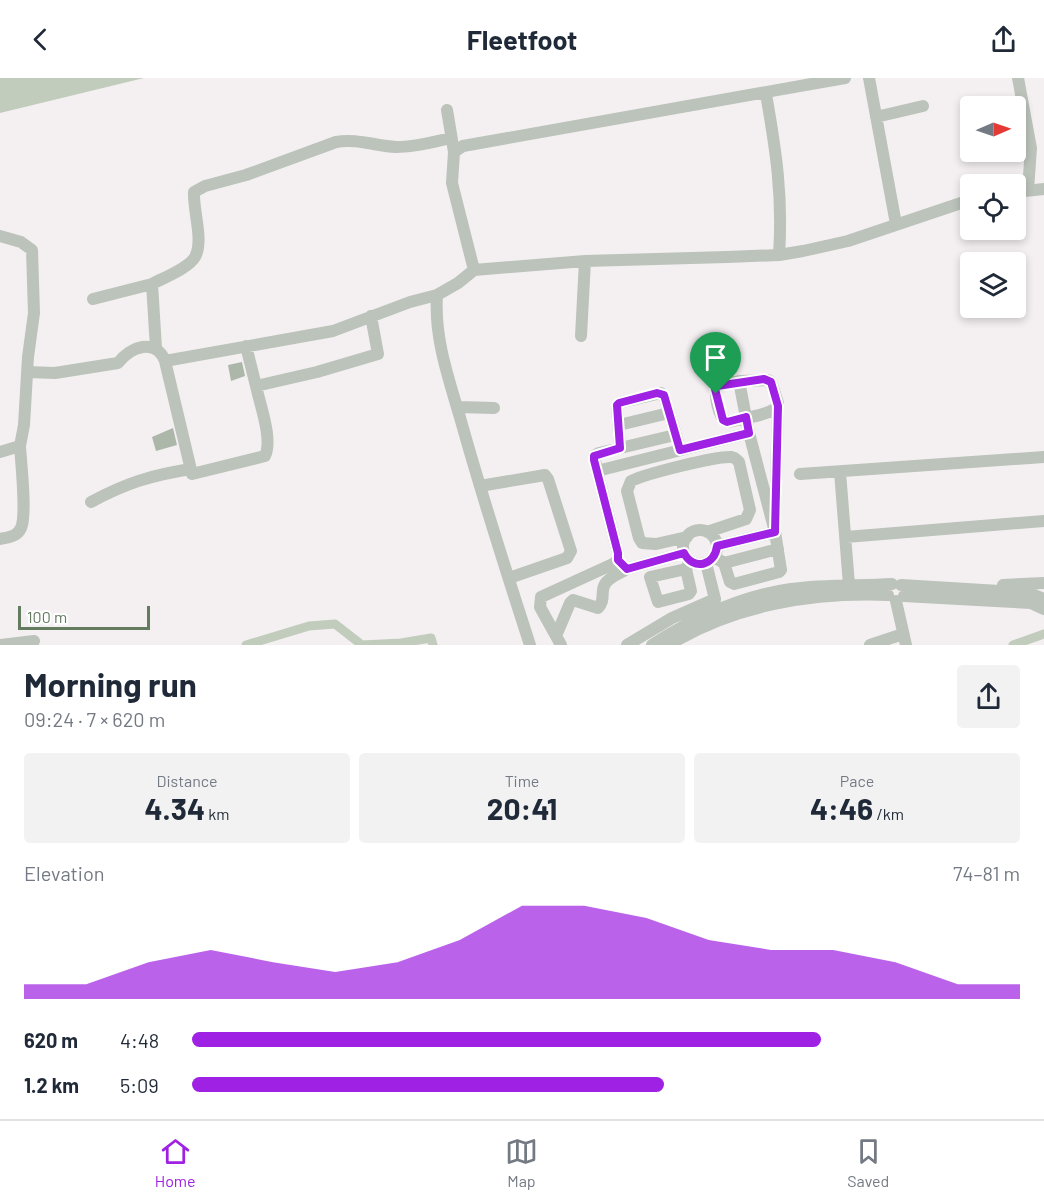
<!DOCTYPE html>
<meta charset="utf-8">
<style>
body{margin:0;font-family:Barlow,sans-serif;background:#f2f2f3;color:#1f2937;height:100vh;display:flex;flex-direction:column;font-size:22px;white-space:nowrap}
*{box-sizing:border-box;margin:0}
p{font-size:20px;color:#747a83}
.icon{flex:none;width:33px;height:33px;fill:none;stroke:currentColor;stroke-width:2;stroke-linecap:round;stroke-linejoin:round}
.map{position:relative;height:567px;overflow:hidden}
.panel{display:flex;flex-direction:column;background:#fff;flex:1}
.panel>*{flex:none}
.needle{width:39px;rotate:88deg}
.fabs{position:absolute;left:960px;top:18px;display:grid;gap:12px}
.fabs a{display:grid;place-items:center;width:66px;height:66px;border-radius:6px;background:#fff;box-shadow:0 3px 9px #0003;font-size:30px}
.scale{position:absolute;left:18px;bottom:15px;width:132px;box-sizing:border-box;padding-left:6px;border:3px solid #637b5f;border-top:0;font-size:16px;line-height:21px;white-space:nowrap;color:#637b5f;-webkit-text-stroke:4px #fff;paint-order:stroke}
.pin{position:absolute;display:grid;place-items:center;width:51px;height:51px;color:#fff;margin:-62px -26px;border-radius:50% 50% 50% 0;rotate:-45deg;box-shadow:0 0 6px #0007}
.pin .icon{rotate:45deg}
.round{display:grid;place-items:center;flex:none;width:63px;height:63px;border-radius:6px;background:#f2f2f3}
.head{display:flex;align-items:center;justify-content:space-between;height:102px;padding:0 24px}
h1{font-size:33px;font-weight:700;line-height:45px}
.metrics{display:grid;grid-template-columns:repeat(3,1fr);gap:9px;height:102px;padding:6px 24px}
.metrics div{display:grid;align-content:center;border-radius:6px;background:#f2f2f3;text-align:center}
.metrics b{font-size:30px;font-weight:700}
.metrics small{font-size:16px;font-weight:400}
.metrics p{font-size:16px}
.chart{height:168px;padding:12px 24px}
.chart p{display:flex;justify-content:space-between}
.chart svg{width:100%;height:108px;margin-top:6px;fill:#9f21e3;opacity:.7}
ul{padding:0 24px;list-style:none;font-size:20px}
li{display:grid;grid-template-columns:96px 72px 1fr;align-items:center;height:45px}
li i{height:15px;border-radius:8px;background:#9f21e3}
header{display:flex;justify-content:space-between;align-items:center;height:78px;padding:0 24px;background:#fff;font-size:27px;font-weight:700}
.tab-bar{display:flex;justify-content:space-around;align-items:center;height:84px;border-top:2px solid #e0e1e3;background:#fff;font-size:16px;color:#747a83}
.tab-bar a{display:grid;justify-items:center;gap:3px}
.tab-bar .current{color:#9f21e3}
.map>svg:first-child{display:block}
.water{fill:#c1ccbc}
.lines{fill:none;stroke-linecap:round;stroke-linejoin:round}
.canal{stroke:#c1ccbc;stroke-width:9}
.building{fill:#acb7aa}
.minor{stroke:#bbc3ba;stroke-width:12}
.route-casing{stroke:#fff;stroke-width:12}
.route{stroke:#9f21e3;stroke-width:8}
</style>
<header><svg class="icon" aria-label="back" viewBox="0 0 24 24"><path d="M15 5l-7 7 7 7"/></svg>Fleetfoot<svg class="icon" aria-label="share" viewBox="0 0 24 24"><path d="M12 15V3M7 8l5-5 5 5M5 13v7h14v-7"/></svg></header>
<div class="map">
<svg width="1044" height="567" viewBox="0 0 1044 567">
<rect width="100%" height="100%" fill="#f4f0f2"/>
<path class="water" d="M0,0H144L0,35Z"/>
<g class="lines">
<path class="canal" d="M246,567L309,548L335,546L362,567L401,565L431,560L433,567
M1013,567L1044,556"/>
</g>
<path class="building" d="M242,284L245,298L231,303L228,287Z
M173,350L177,367L156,373L152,359Z"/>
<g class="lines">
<path class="minor" d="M869,0L896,146
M1018,0L1031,70L1028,112
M766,16C776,73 783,118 779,177
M447,32L454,74L452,105L474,192
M876,39L923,28
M454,74L463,68L845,0
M1016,114L1044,111
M0,158L21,164L32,172L34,235L28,279L24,347L20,368L0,374
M93,221L152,206
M581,258L585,183
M246,268L256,308L317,294L378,276L371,238
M156,270L152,206C163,200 189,190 195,179C204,163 193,133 194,114L205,108L246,97L336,64C356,60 376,68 396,69C415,69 433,64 451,60
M165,283L192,396L265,378C273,361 260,327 256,308
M27,294L55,295L118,285C130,269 156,259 165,283L333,253L410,224L437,217
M739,303L768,302L771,304L778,325V328C771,337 740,341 727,344C718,338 714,318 717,308L739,303L749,355
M457,329L494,330
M619,347L669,335
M620,370L617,328L619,325L661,315L665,321L680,371
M597,393L594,378L599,375L675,357
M840,394L849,507
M800,396L1044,379
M480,408L545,397L548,401L571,473L567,480L509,500
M91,424C126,405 152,397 191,391
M775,441L778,328
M683 469a17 17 0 1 1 34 0a17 17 0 1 1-34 0Z
M687,459L656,466L642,465L639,460L627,413L631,403C645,396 716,378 731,379C736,380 735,380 739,384L750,432L746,441L707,454
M846,459L1044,443
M0,461C8,459 17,459 21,450C27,437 21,385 20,368
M717,468L775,454
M724,485L778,471
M623,487L627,491L684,475
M686,491L650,499L658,524L689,516L691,513L686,491L690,483
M901,507L1016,514L1034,517L1044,521
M1003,507L1044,505
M904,518L1031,525L1044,531
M896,523L906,567
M556,558L570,525L573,522L598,530C606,522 600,514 605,506C609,499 621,495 627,491
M0,567L34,563
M530,567C506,493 482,418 461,343C449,301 434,261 437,217L458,205L474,192L585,183L727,179L779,177L803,173L848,163L970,122
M561,567L540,529L541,519L613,486L618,482V475L597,393L749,355L775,454L781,492L779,494L734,506L730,504L724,485L714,479
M627,567L672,540L715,521L706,485
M652,567C694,540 741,518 791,511C825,506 859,508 892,506
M669,567C733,527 813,514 888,517
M870,567L903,556"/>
</g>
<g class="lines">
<defs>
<path id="route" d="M764,301L771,304L778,328L775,454L717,468C715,488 693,493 684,475L627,491L618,482V475L594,382V378L620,370L617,327L619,325L657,315L664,317L680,372L749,355L746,339L727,344L723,342L715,311L717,308Z"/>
</defs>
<use href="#route" class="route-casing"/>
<use href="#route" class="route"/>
</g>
</svg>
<div class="fabs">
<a><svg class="needle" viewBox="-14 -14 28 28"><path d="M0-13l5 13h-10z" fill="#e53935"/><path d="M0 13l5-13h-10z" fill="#747a83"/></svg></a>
<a><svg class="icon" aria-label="locate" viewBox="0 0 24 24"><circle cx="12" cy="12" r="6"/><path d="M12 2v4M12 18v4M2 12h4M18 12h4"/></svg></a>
<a><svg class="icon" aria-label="layers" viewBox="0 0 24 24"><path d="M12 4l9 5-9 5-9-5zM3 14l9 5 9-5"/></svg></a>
</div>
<div class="scale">100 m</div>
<div class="pin" style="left:716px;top:316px;background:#1e9e55"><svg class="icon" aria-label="arrive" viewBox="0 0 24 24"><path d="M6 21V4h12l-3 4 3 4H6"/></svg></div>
</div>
<section class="panel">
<div class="head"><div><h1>Morning run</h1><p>09:24 · 7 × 620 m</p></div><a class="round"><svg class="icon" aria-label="share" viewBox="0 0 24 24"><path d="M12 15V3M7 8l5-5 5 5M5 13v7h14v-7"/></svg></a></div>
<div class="metrics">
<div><p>Distance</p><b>4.34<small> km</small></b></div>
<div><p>Time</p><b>20:41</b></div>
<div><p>Pace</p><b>4:46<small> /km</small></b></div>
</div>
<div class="chart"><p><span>Elevation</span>74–81 m</p>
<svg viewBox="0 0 160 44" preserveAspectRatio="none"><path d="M0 44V38L10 38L20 29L30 24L40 29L50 33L60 29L70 20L80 6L90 6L100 11L110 20L120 24L130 24L140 29L150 38L160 38V44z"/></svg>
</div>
<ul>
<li><b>620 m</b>4:48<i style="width:76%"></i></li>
<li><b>1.2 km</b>5:09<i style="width:57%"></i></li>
</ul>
</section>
<nav class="tab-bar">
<a class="current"><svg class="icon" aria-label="home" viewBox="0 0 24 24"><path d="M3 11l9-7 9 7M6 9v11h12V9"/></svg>Home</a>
<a><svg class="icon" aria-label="map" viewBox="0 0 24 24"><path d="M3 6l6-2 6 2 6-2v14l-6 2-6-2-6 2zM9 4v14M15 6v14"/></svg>Map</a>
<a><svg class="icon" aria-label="saved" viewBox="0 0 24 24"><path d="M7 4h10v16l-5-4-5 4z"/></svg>Saved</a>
</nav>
